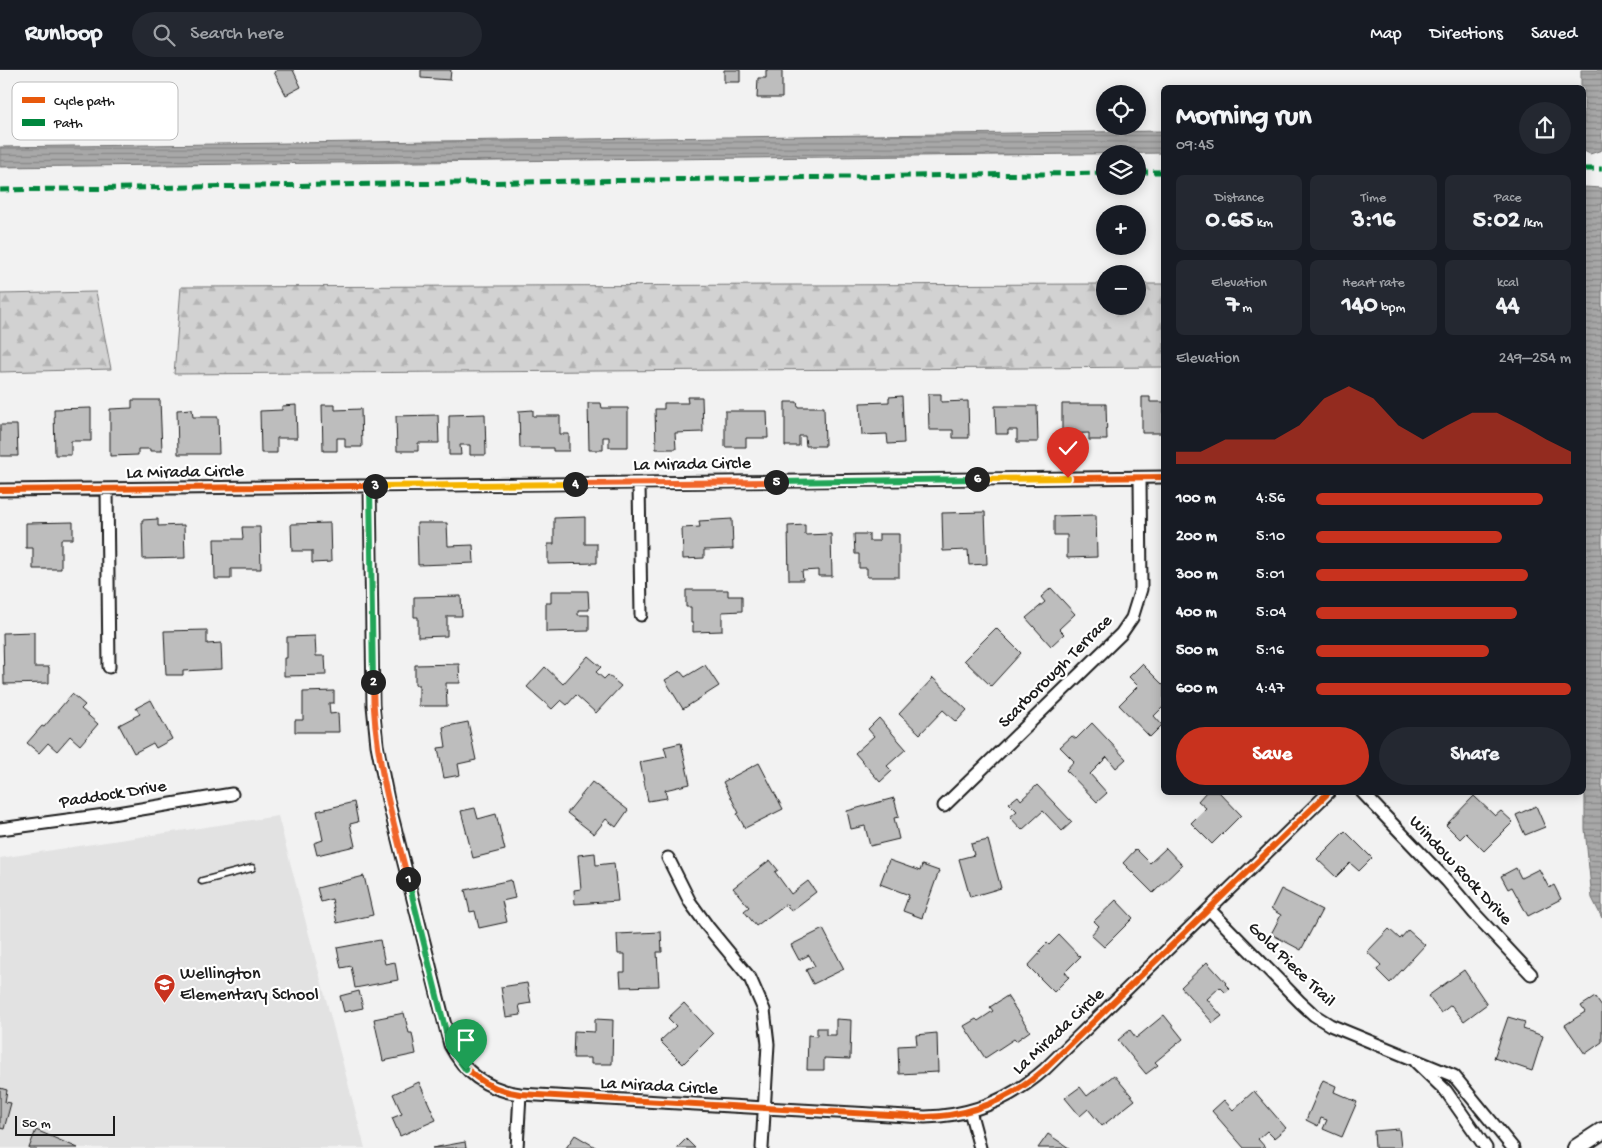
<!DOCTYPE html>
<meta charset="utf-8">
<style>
body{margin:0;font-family:"Gochi Hand",sans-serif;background:#242831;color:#f1f3f6;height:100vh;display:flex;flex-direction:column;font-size:19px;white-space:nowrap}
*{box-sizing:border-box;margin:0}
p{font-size:16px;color:#9ea1a6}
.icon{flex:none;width:28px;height:28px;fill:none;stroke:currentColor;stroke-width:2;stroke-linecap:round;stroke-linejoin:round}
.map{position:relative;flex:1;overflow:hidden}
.drawer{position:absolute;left:1161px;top:15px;width:425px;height:710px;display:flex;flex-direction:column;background:#171b24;border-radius:8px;box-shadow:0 2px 12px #0003}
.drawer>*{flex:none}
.buttons{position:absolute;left:1096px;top:15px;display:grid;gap:10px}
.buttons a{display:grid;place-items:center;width:50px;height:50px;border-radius:50%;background:#171b24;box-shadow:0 2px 12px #0003;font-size:25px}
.scale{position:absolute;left:15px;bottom:12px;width:100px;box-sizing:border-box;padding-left:5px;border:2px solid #1c1c1c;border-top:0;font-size:14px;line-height:18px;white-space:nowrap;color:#1c1c1c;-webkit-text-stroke:4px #fff;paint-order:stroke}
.pin{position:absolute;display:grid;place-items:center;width:42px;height:42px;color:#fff;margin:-51px -21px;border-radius:50% 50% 50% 0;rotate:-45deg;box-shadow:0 0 5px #0007}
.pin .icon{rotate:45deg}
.km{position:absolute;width:25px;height:25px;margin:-12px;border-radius:50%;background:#222;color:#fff;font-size:14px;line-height:25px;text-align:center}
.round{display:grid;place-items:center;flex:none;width:52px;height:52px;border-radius:26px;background:#242831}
.overview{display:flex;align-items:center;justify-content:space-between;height:85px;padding:0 15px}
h1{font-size:28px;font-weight:800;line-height:38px}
.metrics{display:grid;grid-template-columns:repeat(3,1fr);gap:8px;height:85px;padding:5px 15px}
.metrics div{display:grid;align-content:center;border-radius:8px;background:#242831;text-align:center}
.metrics b{font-size:25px;font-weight:800}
.metrics small{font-size:14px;font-weight:400}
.metrics p{font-size:14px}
.chart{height:140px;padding:10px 15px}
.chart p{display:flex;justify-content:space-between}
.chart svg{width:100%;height:90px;margin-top:5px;fill:#c8321e;opacity:.7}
.action{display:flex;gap:10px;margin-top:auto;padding:10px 15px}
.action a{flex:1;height:58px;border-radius:30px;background:#c8321e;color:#fff;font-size:20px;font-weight:800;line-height:58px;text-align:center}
.action a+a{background:#242831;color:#f1f3f6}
ul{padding:0 15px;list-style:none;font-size:16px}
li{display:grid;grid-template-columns:80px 60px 1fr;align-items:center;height:38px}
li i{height:12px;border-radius:6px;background:#c8321e}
header{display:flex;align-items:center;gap:30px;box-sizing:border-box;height:70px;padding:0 25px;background:#171b24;border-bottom:1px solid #363941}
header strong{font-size:24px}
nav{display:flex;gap:28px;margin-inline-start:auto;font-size:18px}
.search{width:350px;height:45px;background:#242831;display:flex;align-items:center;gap:12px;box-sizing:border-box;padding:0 18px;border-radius:28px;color:#9ea1a6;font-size:19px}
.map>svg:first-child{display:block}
.built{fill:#e2e2e2}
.forest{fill:url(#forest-firs);stroke:#777}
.water{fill:url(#water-rules);stroke:#707070}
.building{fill:#bdbdbd;stroke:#1c1c1c}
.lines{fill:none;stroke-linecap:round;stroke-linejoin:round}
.lane-casing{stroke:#1c1c1c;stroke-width:9}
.street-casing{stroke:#1c1c1c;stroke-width:15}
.secondary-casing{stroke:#1c1c1c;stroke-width:20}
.lane{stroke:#fff;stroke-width:5.5}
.street{stroke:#fff;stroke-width:11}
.secondary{stroke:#fff;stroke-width:16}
.quiet{stroke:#00873e;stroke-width:5;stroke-dasharray:10 5;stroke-linecap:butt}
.cycleway-casing{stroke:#fff;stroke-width:9}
.cycleway{stroke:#e8590c;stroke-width:6}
.split-1-casing{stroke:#fff;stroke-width:10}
.split-2-casing{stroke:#fff;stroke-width:10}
.split-3-casing{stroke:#fff;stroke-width:10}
.split-4-casing{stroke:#fff;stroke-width:10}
.split-5-casing{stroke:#fff;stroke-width:10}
.split-6-casing{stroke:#fff;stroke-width:10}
.split-7-casing{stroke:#fff;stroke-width:10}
.split-1{stroke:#22a559;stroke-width:6}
.split-2{stroke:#f0652b;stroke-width:6}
.split-3{stroke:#22a559;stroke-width:6}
.split-4{stroke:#f5b400;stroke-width:6}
.split-5{stroke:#f0652b;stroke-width:6}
.split-6{stroke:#22a559;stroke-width:6}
.split-7{stroke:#f5b400;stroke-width:6}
.labels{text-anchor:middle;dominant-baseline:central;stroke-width:4.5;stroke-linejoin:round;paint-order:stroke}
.street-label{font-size:18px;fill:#1c1c1c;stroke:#fff}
.poi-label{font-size:18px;fill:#1c1c1c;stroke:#fff;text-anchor:start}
.key{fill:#fff;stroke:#bbb;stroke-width:1}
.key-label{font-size:14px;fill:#1c1c1c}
</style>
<header>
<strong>Runloop</strong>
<div class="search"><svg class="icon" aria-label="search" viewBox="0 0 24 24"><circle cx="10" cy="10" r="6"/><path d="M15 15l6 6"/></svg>Search here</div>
<nav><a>Map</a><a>Directions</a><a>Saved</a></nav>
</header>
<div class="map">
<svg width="1602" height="1078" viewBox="0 0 1602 1078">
<defs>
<pattern id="forest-firs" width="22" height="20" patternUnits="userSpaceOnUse" patternTransform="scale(1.25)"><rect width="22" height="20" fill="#d2d2d2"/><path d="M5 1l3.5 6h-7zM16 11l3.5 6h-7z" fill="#b4b4b4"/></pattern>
<pattern id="water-rules" width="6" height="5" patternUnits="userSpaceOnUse" patternTransform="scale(1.25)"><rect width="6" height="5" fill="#a8a8a8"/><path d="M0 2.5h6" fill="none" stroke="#888"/></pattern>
</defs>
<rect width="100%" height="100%" fill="#f2f2f2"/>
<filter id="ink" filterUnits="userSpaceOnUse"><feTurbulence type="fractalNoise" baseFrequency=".02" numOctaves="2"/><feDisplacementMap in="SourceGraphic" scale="10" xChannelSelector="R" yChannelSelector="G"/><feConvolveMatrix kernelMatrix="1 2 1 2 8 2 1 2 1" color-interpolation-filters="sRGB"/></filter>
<g filter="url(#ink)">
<path class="built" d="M278,746L365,1078H0V788Z"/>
<path class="forest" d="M1105,214V236H1138V214H1164V297L174,304L181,217Z
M96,222L111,299L0,302V224Z"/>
<path class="water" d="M1581,0H1602V80L1590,84L1584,81V18L1581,17Z
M1164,61V83L0,97V77Z
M1584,117L1602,118V848L1592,828L1585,759Z"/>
<path class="building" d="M278,0H293L301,17L286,25L274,2Z
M421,0H451L450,10L421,8Z
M724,0H740V12H724Z
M766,0H782V28H757L758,8H766Z
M928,324H941V332L968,331L969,368H953V360H929Z
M902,326L904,373L888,374L887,364L862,365L860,333L889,332V327Z
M687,327H702L703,362L675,363L676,379H656L655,339H664V333H688Z
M1142,327H1150V332H1164V363H1142Z
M132,330H160L162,381H150V379H138V385L110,386V339L132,338Z
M785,332H797L798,337H824L825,376H806L805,366H799V376H785Z
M588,333H601L602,338H628V377H609V367H603V380H589Z
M1062,334H1106L1107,370H1089V363L1062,364Z
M296,335L297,368H277V383H261L260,341L282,340V336Z
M322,335H335V340L361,339L362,377H345V368H337V381H323Z
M995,336H1037L1038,372H1017V360H1008V364H996Z
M91,338V371H71V385H55L54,339Z
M192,339L193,347H218L219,384H178L177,340Z
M533,340V346H560V364H569V381H553V378H520L519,341Z
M725,341H767L768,368H746V377H725Z
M485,344L486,385H470V375H460L461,385H449V345Z
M438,345L439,373H418V381H397L396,346Z
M0,355H17L18,386H0Z
M985,442L987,494L969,495L968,480L943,481L942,443Z
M1096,445L1097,487L1067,488V465H1054V446Z
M585,447V474H597V493L548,494V474H554V448Z
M158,449V456L184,455L185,488L143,489L142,450Z
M732,449L733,479L704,480V488L683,489L682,458L700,457L699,451Z
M73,452V469H61V499H33V478H26V453Z
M330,453L331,492L312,493V481H292L291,454Z
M417,453H447L448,476L473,475L474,493L418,495Z
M805,455V465L831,464L832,506H818V500L802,501L803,510H789L788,456Z
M242,457H260L261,499H231V509H215L214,469H243Z
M854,464H869V471H879V464H899V507H867V498H859V484H855Z
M1051,518L1075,544L1059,559L1064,564L1051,576L1026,548L1045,532L1041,527Z
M686,520H728V526H742V541L722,542V561L693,562V553H691V537H686Z
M551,521H588L589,540H578V545H589V561L546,562V533H551Z
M461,526L462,546H447V566L418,567V547H414V527Z
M996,558L1021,583L991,616L964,590Z
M207,560V574L221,573L222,599L183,601V605H166L164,561Z
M34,562V597H49V613L4,614L3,563Z
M315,566L316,586H325L326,605L284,606V588H287V567Z
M588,586L601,597L596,602L604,609L608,605L621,616L596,643L576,625L567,635L561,630L552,639L527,617L545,597L563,614Z
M459,594L460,613H446L447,636H419V615H415V595Z
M1142,594L1164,616V636L1154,646L1162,655L1150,667L1119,635L1138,616L1129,607Z
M705,595L719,616L683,639L665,610L680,601L685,607Z
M933,608L967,640L956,652L943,640L920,664L899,644Z
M334,621V633H329L330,644L338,643L339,662H295V650H303V622Z
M72,624L85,635L81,639L98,654L80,675L70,666L57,681L48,673L39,683L27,673L42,656L44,657Z
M151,630L172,669L156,678L153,673L134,683L119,655L140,644L136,638Z
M879,648L906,679L887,696L892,701L880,712L855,683L874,666L868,659Z
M468,652L476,690L458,694L460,705L444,708L438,678L446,677L443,657Z
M1092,653L1126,689L1116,698L1107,687L1090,704L1107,723L1097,732L1066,700L1074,691L1060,677L1072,666L1076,669Z
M681,673L690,714L665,720L667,728L648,731L640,692L667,687L664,677Z
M759,693L783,739L745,758L737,744L739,743L723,712Z
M592,712L628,740L616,757L606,749L594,764L567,743Z
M1037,715L1072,752L1062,761L1043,741L1022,760L1010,747L1017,741L1009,733L1018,726L1021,730Z
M1206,722H1219L1241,745L1212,774L1191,753L1206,738L1198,731Z
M1474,726L1495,746L1501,741L1513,752L1484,781L1466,763L1460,769L1446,755Z
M894,728L899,747L894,748L899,769L870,776L865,756L851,759L847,741Z
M354,732L358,752L350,754L355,776L317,785L314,773L323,770L317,741Z
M1536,736L1545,757L1525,765L1516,745Z
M475,738L478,749L496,744L505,780L473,788L461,741Z
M1345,761L1372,788L1359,801L1350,793L1336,807L1317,789Z
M988,770L1001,818L970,827L959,789L974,785L971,774Z
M1166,778L1182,795L1153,823L1123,793L1136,779L1150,793Z
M595,783L596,795L614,793L618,831L575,834L574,820L581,819L578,785Z
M770,790L778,800L775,802L791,824L808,811L816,822L791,841L786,834L756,856L744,841L749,837L733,818Z
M889,790L920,801L922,795L939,801L922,848L903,841L909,825L880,814Z
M1516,798L1521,808L1539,799L1549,818L1554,815L1561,829L1528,846L1512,817L1508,819L1501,806Z
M364,806L373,845L337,853L332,829L321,832L317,818Z
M511,810L515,828L502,831L507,852L479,858L475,841L470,842L465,820Z
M1281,819L1322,840L1301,880L1271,864L1281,845L1271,839Z
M1116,830L1133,848L1104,877L1091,865L1099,856L1094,851Z
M823,859L844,899L813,914L806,900L815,896L809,885L799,890L791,875Z
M1389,859L1400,869L1408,860L1425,875L1390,913L1377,900L1381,895L1367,882Z
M661,862L662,882H657L659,916L621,917L620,902H625V884H618L617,864Z
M1059,865L1080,887L1065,902L1069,907L1054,922L1028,896L1041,882L1039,881L1047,873L1049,875Z
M380,870L385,894L395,892L398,910L355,918L351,896L341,898L337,878Z
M1207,892L1226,913L1225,914L1230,919L1226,923L1220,917L1207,929L1222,946L1213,953L1181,917Z
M1464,900L1487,934L1464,951L1451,935L1441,943L1428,926Z
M527,913L531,933L519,935L521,945L506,947L501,917Z
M359,921L363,938L344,942L340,926Z
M1007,926L1030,961L1016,971L1014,969L985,988L964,956L976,949L978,951L993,941L990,937Z
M1595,927L1602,937V972L1585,984L1565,955L1585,942L1581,936Z
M684,933L713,964L683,994L660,971L676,956L668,948Z
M404,943L409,963H412L416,984L383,991L374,949Z
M1164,945L1183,969L1155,992L1158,995L1146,1004L1118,970L1130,960L1136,968Z
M1508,947L1525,952L1523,959L1543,966L1532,1001L1494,988Z
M595,949L613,950L612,994H591V988H573L574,961L595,962Z
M836,949L851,950L850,989L824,988V1000H807L808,965L817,966V958H826V965H836Z
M937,963L938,1002L899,1004L898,976L917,975L916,965Z
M1114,1005L1135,1030L1102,1056L1088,1039L1080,1046L1065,1028L1080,1017L1087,1026Z
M1323,1010L1336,1016L1334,1022L1357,1032L1342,1067L1323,1059L1327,1050L1321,1048L1318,1056L1306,1050Z
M419,1012L436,1050L400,1066L392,1048L402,1044L393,1024Z
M0,1018L7,1020L5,1032L11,1033L4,1059L0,1058Z
M1254,1021L1286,1058L1274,1068L1267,1061L1258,1069L1265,1077L1264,1078H1244L1212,1041L1224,1030L1233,1040Z
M1399,1059L1401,1078H1375L1374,1061Z
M36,1060L78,1078H29Z
M1048,1064L1069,1078H1038Z
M575,1065L597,1078H566Z
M686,1069L695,1078H677Z
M465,1072L466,1078H432Z"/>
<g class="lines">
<defs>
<path id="lane" d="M202,811L252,798"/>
<path id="street" d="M639,413L641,545
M370,416L373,635L377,675L388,730L450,975C465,1004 488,1020 520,1024L925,1047C971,1046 1010,1030 1045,999L1329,722
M107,419L109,597
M0,420L1164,407
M1362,722L1447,811L1474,843L1531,904
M944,736L1121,564L1132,548L1141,519L1140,408
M0,759L105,745L232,724
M668,788L690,832L708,857L750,908L764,940L768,974L762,1078
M1209,839L1300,932L1314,945L1330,955L1454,1006L1513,1078
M1416,992L1446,1021L1486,1078
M970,1041L980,1078
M517,1078L520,1024"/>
<path id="secondary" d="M1576,1078L1602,1061"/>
</defs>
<use href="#lane" class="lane-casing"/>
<use href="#street" class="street-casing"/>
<use href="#secondary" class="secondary-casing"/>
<use href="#lane" class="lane"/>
<use href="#street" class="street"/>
<use href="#secondary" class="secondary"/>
<path class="quiet" d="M1584,99H1602
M1138,102H1164
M0,120L1105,103"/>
<defs>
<path id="cycleway" d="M370,416L373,635L377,675L388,730L450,975C465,1004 488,1020 520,1024L925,1047C971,1046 1010,1030 1045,999L1329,722
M0,420L1164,407"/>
</defs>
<use href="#cycleway" class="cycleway-casing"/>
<use href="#cycleway" class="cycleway"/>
</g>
</g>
<g class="lines" filter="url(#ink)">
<defs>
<path id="split-1" d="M408,809L447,966L455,984L466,1000"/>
<path id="split-2" d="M373,612C373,680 391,744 408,809"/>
<path id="split-3" d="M373,612L370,416H375"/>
<path id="split-4" d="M375,416L575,414"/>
<path id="split-5" d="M575,414L776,412"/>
<path id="split-6" d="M776,412L977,409"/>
<path id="split-7" d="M977,409L1068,408"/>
</defs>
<use href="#split-1" class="split-1-casing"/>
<use href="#split-2" class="split-2-casing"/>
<use href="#split-3" class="split-3-casing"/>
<use href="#split-4" class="split-4-casing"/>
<use href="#split-5" class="split-5-casing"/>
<use href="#split-6" class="split-6-casing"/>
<use href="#split-7" class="split-7-casing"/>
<use href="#split-1" class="split-1"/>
<use href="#split-2" class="split-2"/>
<use href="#split-3" class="split-3"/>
<use href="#split-4" class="split-4"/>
<use href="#split-5" class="split-5"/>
<use href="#split-6" class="split-6"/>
<use href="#split-7" class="split-7"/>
</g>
<defs>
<symbol id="school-pin" viewBox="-11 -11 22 30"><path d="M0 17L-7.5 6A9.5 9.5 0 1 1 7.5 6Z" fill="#c8321e" stroke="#fff"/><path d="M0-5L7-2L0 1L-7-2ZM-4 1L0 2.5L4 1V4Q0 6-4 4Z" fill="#fff"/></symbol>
</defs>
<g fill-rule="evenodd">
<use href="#school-pin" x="152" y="902" width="25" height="34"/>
</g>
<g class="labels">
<g class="street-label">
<text transform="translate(692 395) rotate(-1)">La Mirada Circle</text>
<text transform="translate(185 403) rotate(-1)">La Mirada Circle</text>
<text transform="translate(1056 602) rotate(-45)">Scarborough Terrace</text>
<text transform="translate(113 725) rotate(-9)">Paddock Drive</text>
<text transform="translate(1460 801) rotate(47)">Window Rock Drive</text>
<text transform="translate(1291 895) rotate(44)">Gold Piece Trail</text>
<text transform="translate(1059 962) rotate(-43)">La Mirada Circle</text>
<text transform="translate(659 1017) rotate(3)">La Mirada Circle</text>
</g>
<g class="poi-label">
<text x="180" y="904">Wellington<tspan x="180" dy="21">Elementary School</tspan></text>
</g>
</g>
<rect x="12" y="12" width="166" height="58" rx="8" class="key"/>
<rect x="22" y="27" width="23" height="6" fill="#e8590c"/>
<rect x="22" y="49" width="23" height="7" fill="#00873e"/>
<g class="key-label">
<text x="54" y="35">Cycle path</text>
<text x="54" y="57">Path</text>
</g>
</svg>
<div class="buttons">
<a><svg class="icon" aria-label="locate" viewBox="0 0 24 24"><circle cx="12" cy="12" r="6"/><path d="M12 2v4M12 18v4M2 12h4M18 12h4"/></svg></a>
<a><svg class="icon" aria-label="layers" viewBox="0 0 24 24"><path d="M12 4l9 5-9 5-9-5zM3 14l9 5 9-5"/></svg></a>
<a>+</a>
<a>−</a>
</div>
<div class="scale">50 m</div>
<div class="pin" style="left:466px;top:1000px;background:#1e9e55"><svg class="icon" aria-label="arrive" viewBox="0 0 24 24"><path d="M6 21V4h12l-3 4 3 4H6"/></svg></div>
<div class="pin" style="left:1068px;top:408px;background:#d93025"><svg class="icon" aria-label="check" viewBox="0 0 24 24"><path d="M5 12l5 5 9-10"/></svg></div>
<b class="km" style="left:408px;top:809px">1</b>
<b class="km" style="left:373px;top:612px">2</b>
<b class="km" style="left:375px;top:416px">3</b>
<b class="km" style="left:575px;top:414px">4</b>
<b class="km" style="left:776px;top:412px">5</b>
<b class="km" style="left:977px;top:409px">6</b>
<section class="drawer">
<div class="overview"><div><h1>Morning run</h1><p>09:45</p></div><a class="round"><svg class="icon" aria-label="share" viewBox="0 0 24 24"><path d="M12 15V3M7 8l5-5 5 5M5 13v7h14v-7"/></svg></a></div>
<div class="metrics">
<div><p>Distance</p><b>0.65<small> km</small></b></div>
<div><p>Time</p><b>3:16</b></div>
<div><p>Pace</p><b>5:02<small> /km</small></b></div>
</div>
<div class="metrics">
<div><p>Elevation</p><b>7<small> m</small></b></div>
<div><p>Heart rate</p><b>140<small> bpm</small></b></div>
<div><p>kcal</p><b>44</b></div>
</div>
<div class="chart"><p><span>Elevation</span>249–254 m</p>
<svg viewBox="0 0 160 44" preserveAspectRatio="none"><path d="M0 44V38L10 38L20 32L30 32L40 32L50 25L60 12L70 6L80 12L90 25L100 32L110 25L120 19L130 19L140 25L150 32L160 38V44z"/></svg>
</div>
<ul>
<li><b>100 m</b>4:56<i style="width:89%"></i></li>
<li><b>200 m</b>5:10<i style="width:73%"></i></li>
<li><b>300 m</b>5:01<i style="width:83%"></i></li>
<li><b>400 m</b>5:04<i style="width:79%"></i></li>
<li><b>500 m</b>5:16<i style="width:68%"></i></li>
<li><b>600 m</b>4:47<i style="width:100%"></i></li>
</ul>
<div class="action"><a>Save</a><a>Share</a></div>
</section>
</div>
